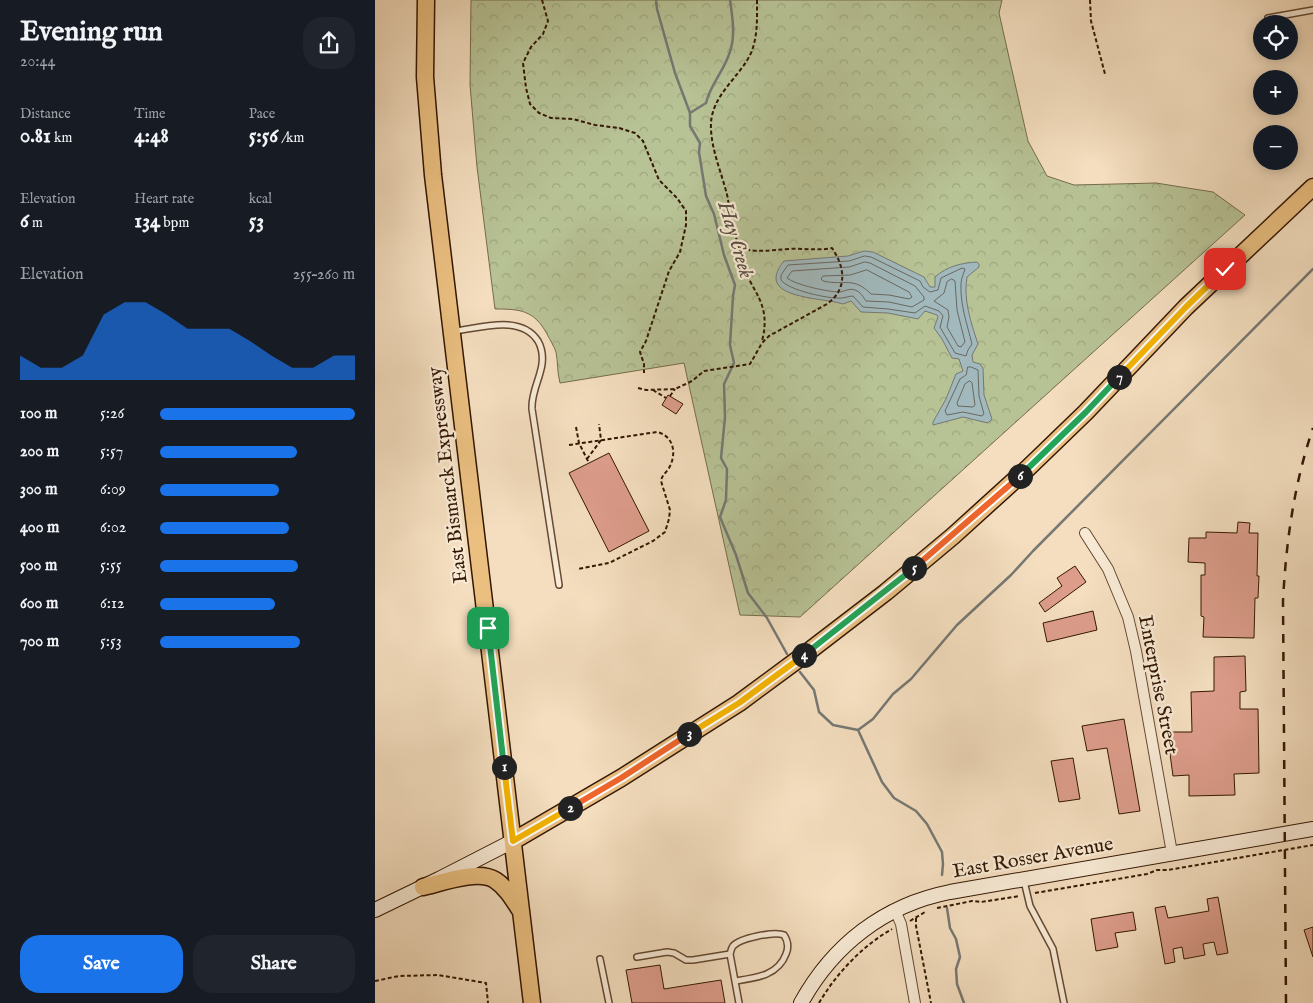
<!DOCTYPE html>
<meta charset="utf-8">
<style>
body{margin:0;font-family:"IM FELL English",serif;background:#20242c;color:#f1f3f6;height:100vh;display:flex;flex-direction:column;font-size:19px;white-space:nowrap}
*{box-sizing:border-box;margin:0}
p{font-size:16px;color:#9ea1a6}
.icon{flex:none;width:28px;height:28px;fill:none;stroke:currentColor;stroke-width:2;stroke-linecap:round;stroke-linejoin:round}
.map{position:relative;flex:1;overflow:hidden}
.side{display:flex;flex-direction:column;background:#171b24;width:375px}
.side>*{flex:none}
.fabs{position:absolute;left:878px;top:15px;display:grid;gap:10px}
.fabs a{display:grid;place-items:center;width:45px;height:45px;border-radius:50%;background:#171b24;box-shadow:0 2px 12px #0003;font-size:25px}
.pin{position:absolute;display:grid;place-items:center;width:42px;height:42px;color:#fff;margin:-21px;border-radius:10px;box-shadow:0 2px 8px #0006}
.km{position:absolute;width:25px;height:25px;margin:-12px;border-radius:50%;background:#222;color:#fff;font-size:14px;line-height:25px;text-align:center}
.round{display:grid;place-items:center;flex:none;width:52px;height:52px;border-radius:20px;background:#20242c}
.summary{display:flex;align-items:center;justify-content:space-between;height:85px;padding:0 20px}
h1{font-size:28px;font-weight:700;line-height:38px}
.stats{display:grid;grid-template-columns:repeat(3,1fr);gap:8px;height:85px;padding:5px 20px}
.stats div{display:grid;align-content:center}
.stats b{font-size:21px;font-weight:700}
.stats small{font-size:14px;font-weight:400}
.stats p{font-size:14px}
.chart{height:140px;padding:10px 20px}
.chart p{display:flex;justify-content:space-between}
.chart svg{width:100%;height:90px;margin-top:5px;fill:#1a73e8;opacity:.7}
.cta{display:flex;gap:10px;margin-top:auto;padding:10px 20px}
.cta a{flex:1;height:58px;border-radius:20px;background:#1a73e8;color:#fff;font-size:20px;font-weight:700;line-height:58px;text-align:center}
.cta a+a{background:#20242c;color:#f1f3f6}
ul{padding:0 20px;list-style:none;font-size:16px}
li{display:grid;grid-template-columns:80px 60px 1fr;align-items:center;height:38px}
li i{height:12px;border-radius:6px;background:#1a73e8}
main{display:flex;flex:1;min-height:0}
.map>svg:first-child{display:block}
.park{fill:url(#park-crowns);stroke:#766c4c}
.water{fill:#a1b9bd;stroke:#757873}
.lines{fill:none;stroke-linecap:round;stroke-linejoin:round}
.shore{stroke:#6a6860;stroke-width:1}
.stream{stroke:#757873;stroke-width:2.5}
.building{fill:#dd9d8b;stroke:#341703}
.lane-casing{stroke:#644932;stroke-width:8}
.street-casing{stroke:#644932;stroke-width:12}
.secondary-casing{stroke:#341703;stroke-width:16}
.primary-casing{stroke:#341703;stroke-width:19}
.path{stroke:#341703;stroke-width:2;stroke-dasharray:4 2.5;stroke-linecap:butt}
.lane{stroke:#f8ead5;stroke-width:5}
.street{stroke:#f8ead5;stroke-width:10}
.secondary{stroke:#f8ead5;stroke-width:14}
.primary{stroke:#eabf80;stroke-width:16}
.rail{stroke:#341703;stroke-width:2.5;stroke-dasharray:9 9;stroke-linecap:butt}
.split-1-casing{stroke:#fff;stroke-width:10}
.split-2-casing{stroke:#fff;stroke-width:10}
.split-3-casing{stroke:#fff;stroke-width:10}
.split-4-casing{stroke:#fff;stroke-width:10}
.split-5-casing{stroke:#fff;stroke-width:10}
.split-6-casing{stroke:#fff;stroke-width:10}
.split-7-casing{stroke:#fff;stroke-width:10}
.split-8-casing{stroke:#fff;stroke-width:10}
.split-1{stroke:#22a559;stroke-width:6}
.split-2{stroke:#f5b400;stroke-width:6}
.split-3{stroke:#f0652b;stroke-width:6}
.split-4{stroke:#f5b400;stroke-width:6}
.split-5{stroke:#22a559;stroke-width:6}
.split-6{stroke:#f0652b;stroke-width:6}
.split-7{stroke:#22a559;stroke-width:6}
.split-8{stroke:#f5b400;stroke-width:6}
.labels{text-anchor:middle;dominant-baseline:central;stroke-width:4.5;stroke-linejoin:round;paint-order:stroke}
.street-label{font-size:20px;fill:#341703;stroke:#f8ead5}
.water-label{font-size:21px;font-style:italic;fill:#5a5044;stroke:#f8ead5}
</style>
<main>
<section class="side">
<div class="summary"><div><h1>Evening run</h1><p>20:44</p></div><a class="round"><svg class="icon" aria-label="share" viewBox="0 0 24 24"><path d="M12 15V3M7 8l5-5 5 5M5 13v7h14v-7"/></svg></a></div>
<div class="stats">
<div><p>Distance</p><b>0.81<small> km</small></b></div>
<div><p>Time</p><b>4:48</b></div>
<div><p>Pace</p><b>5:56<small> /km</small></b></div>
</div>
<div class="stats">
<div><p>Elevation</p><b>6<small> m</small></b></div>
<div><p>Heart rate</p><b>134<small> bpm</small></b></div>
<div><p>kcal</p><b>53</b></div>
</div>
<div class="chart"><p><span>Elevation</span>255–260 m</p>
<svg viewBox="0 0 160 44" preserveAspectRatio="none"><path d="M0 44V32L10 38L20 38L30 32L40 12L50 6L60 6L70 12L80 19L90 19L100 19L110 25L120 32L130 38L140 38L150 32L160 32V44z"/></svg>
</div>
<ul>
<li><b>100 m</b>5:26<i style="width:100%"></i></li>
<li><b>200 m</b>5:57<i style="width:70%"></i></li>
<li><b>300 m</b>6:09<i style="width:61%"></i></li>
<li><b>400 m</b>6:02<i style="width:66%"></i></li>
<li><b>500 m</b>5:55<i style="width:71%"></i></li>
<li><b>600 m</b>6:12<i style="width:59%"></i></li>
<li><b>700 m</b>5:53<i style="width:72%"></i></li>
</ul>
<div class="cta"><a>Save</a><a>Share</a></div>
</section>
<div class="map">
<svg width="938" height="1003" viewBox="0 0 938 1003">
<defs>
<pattern id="park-crowns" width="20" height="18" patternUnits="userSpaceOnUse" patternTransform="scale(1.25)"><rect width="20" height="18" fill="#b7c295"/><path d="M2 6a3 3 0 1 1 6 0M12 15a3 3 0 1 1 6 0" fill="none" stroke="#9ea67f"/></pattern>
</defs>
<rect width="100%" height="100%" fill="#f4debf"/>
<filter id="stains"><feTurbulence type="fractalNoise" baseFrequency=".004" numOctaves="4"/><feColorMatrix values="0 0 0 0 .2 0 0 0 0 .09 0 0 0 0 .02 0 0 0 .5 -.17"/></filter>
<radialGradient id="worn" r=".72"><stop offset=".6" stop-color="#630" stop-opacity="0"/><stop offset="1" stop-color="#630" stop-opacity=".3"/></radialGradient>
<path class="park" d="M96,0H627L624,13L653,141L672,176L699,185L781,183L838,192L870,215L425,617L365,615L309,363L185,383C182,372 183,362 181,352C179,346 175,340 172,334C159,310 145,309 120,309L102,167L95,85Z"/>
<path class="water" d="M489,251L498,252L549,277L555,287H560V277C572,266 587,263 602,262L604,264V267L592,277C588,299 596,323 603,344L597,355L598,362L605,364L608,368L609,395L617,419L613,423L588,417L558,425V422L571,399L581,374L588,371L584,359L577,358L567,339L559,328L563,317L562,315L550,311L543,319L513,313L486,312L476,301L468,304C446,297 378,299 409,261L473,256Z"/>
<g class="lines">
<path class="shore" d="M490,256L496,257L545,281L548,287L555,292L563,290L566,278L587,268L590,269C589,273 586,278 586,284C585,304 592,324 597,344L593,350L591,356L580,353L565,327L568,316L564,311L550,306L540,313L513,309L488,307L478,296C474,296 470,298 466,298C453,299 413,290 406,280V275L413,265L474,261Z
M490,262L495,263L540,286L549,297V300L537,307L514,302L491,301C488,297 486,292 480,290C475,288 470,291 465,292C453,292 421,285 412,278L417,271L474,267Z
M492,270L534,292L537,297L534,299L514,295L496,294C478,276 470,286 448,281L446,279L448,276L475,275Z
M577,279L580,281L582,310L590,342L586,347L583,346L572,327L574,317L573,310L559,301L569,293L572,282Z
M593,367H596L603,370L604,396L609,414L607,416L588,412L572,415L570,411L585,379L591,375Z
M595,381L597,383L600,405L598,407L583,406L582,403L590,384Z"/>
<path class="stream" d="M281,0L282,9L300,73L315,113V126L325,143L324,152L331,196L339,214L349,255L360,285L358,296L355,345L359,363L349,384L350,417L346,458L352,469L351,500L345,517L361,555L373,593L392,618L412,654
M315,113L331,103C335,86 347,73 353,57C361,39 358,20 355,0
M425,672L439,690L444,712L458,725L483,730L507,782L519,798L541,811L552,824L567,852L568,864L567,875
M483,730L498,719L518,694L536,679L582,625L636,575L658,551L938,269
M572,908L575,928L581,939L585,957L581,969L582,984L589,1003"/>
</g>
<path class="building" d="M293,395L308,404L301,414L287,405Z
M234,453L274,531L234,552L194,473Z
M863,522L875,523L874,533H883L882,576H884L883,598H880L879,638L828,637L829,617L826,616V575H830V563L813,562L814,538H831V532L862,533Z
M700,566L711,582L670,612L664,603L687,586L682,578Z
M718,611L722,630L672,642L668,623Z
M870,656L871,691L865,692V709H883L884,773L859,774L860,795L814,796V775L798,776L792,732H817L816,692L839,691V657Z
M749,719L765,811L744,814L732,748L712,751L707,726Z
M698,758L705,799L684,802L676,761Z
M843,897L853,953L842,955L839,942L828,944L830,955L809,959L807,947L798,949L800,962L790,964L780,908L790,906L793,918L834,911L832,899Z
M758,912L761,930L740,933L743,947L721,951L716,919Z
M938,927V957L929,930Z
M285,965L289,989L346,980L350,1003H257L251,970Z"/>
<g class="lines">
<defs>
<path id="lane" d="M893,18L938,10
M80,331C105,328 146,314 163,341C167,348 168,356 167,364C165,379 156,393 157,409L184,585
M649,881L655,906L678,949L689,1003
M355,954C356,951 356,949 358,946C365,938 400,931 409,935C413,941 414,947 411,954C403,976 380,978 360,981
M262,957L292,952L299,953L311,960H318L355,954L364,1003
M225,959L234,1003"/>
<path id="street" d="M710,533L733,569L753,617L761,651L797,853
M520,910L526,924L540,1003"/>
<path id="secondary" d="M0,910L64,879L138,841
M426,1003C458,945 509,905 575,892L938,829"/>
<path id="primary" d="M51,0L50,77L58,175L157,1003
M138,841L246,778L364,703L429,655L511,592L578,536L652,469L711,412L811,307L938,187
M48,887C66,883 103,869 120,880C131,887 138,899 145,910"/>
</defs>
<use href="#lane" class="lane-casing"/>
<use href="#street" class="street-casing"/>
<use href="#secondary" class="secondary-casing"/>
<use href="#primary" class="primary-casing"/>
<path class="path" d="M167,0L173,21L168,34L156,47L148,63L151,88L155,104L164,113L176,118L198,119L220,125L244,128L260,133L268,141L284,180L302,198L311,211V225L305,252L294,271L271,341L265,352L269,364V373
M382,0C382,18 383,36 376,53C364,79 334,96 336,129C337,153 348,176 353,199C354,207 354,215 356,222C358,231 362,239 364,248C365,252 364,255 365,259C376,292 397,302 387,341
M715,0L716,21L730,74
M263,388L271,390L300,389L317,381L329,371L375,364L387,343L394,336L452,304C473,289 470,267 457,248C443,251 429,248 414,249C395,250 383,253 364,248
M278,390L291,398
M295,396L300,389
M201,427L204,443L214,463
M194,445L282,432C299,436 302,454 294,468C291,473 287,475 286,481L295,510L294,519L290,532L278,541L234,563L203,569
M212,459L226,440L224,424
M660,893L772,874L782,870H793L938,845
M562,908L597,901L606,902L645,896
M541,918V926L556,1003
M535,921L550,912
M0,981L24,976L63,975L111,983L113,1003
M444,1003C461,974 487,946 517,929"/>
<use href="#lane" class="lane"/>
<use href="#street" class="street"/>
<use href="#secondary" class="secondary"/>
<use href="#primary" class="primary"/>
<path class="rail" d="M911,1003L908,601C911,542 919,484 938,428"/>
</g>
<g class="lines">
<defs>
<path id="split-1" d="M113,628L129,767"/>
<path id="split-2" d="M129,767L138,841L195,808"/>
<path id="split-3" d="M195,808L246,778L314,734"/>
<path id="split-4" d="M314,734L364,703L429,655"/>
<path id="split-5" d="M429,655L539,568"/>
<path id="split-6" d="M539,568L645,476"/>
<path id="split-7" d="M645,476L711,412L744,377"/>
<path id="split-8" d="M744,377L811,307L850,269"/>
</defs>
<use href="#split-1" class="split-1-casing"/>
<use href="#split-2" class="split-2-casing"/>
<use href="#split-3" class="split-3-casing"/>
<use href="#split-4" class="split-4-casing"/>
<use href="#split-5" class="split-5-casing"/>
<use href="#split-6" class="split-6-casing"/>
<use href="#split-7" class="split-7-casing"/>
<use href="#split-8" class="split-8-casing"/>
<use href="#split-1" class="split-1"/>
<use href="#split-2" class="split-2"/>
<use href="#split-3" class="split-3"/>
<use href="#split-4" class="split-4"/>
<use href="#split-5" class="split-5"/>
<use href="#split-6" class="split-6"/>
<use href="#split-7" class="split-7"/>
<use href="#split-8" class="split-8"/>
</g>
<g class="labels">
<g class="street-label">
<text transform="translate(73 475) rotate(-97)">East Bismarck Expressway</text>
<text transform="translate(783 685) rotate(79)">Enterprise Street</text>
<text transform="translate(658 858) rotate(-10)">East Rosser Avenue</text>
</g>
<g class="water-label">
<text transform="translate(360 240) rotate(73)">Hay Creek</text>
</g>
</g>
<rect width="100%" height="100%" filter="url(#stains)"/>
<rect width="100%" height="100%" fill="url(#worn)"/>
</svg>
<div class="fabs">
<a><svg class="icon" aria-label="locate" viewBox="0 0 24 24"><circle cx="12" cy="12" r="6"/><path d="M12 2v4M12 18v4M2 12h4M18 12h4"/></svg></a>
<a>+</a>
<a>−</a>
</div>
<div class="pin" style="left:113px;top:628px;background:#1e9e55"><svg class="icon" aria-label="arrive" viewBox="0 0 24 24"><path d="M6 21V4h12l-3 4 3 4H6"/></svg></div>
<div class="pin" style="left:850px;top:269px;background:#d93025"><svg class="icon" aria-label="check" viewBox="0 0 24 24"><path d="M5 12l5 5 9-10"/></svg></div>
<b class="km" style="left:129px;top:767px">1</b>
<b class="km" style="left:195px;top:808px">2</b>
<b class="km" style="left:314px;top:734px">3</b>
<b class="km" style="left:429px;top:655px">4</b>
<b class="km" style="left:539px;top:568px">5</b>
<b class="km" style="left:645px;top:476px">6</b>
<b class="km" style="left:744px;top:377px">7</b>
</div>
</main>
